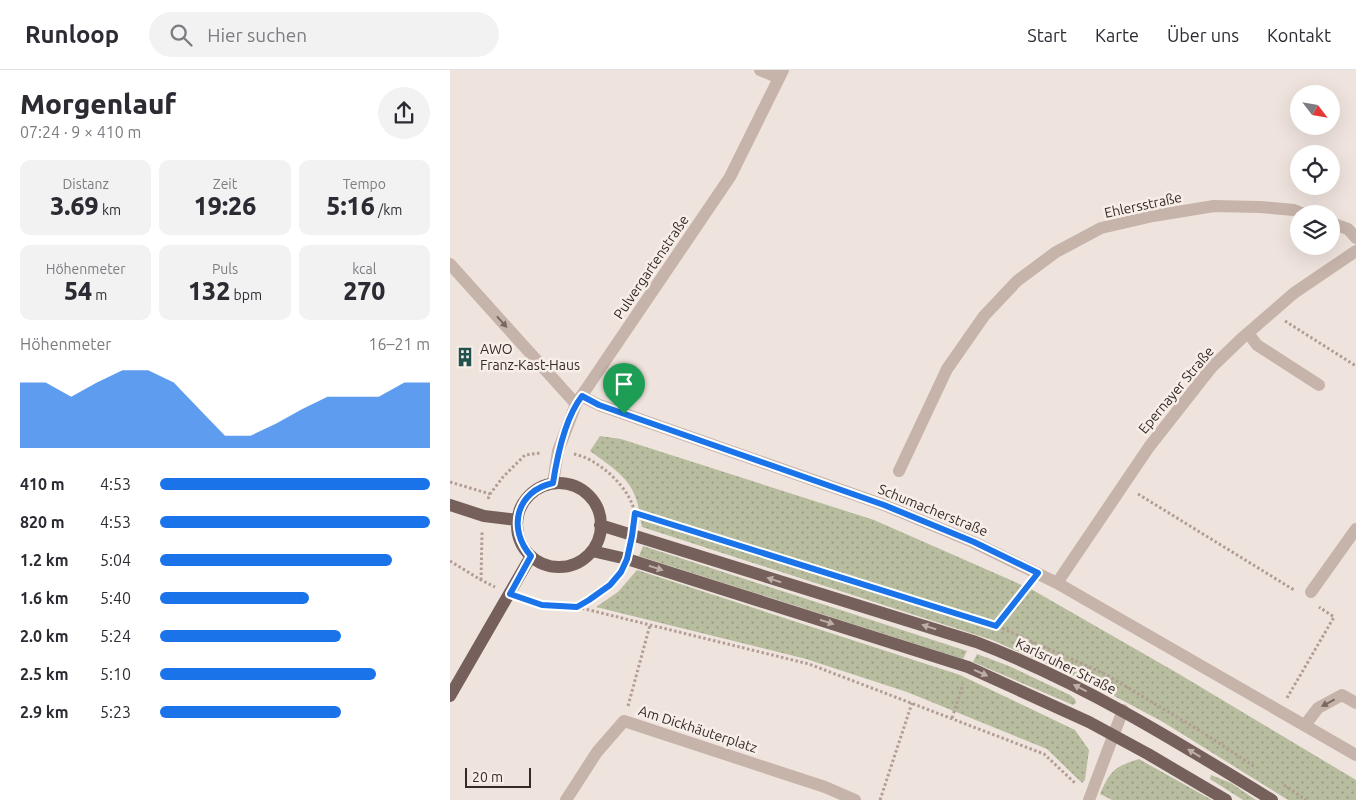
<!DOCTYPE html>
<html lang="de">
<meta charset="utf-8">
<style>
body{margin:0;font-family:Ubuntu,sans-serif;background:#f2f2f3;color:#2b2b33;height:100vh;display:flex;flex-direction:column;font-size:19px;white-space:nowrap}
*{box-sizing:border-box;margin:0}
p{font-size:16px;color:#7c7c81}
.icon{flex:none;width:28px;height:28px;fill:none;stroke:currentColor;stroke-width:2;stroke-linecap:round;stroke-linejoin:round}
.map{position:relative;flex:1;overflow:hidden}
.sheet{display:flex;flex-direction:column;background:#fff;width:450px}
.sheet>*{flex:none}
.needle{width:32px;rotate:121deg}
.controls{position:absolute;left:840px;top:15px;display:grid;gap:10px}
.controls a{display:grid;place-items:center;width:50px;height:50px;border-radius:50%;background:#fff;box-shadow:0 5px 20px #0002;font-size:25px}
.scale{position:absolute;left:15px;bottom:12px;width:66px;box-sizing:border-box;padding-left:5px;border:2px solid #342b29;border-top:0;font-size:14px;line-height:18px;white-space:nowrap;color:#342b29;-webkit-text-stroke:4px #f8eee8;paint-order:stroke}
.pin{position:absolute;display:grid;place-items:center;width:42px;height:42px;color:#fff;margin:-51px -21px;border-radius:50% 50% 50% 0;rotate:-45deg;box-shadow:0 0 5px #0007}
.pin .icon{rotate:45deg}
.round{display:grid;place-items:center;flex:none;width:52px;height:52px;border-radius:26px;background:#f2f2f3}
.summary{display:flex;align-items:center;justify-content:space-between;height:85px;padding:0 20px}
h1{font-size:28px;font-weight:800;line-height:38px}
.stats{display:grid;grid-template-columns:repeat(3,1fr);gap:8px;height:85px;padding:5px 20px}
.stats div{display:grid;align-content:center;border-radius:10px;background:#f2f2f3;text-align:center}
.stats b{font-size:25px;font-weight:800}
.stats small{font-size:14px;font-weight:400}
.stats p{font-size:14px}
.chart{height:140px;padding:10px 20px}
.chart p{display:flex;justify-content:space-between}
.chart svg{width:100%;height:90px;margin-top:5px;fill:#1a73e8;opacity:.7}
ul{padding:0 20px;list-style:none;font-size:16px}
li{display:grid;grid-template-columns:80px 60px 1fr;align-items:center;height:38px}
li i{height:12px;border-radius:6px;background:#1a73e8}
header{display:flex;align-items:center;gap:30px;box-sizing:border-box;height:70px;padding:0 25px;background:#fff;border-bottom:1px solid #e1e1e2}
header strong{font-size:24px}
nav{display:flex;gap:28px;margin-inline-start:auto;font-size:18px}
.search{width:350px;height:45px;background:#f2f2f3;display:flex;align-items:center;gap:12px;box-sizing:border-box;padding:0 18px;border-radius:28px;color:#7c7c81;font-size:19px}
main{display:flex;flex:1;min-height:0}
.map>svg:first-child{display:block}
.green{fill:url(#green-dots)}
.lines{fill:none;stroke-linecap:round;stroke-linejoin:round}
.path{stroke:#b29d94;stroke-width:3;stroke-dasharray:2.5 2.5;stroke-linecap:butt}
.minor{stroke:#c6b3aa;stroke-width:12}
.major{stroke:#75605b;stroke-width:12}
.oneway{fill:#766863}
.oneway2{fill:#bdaea9}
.route-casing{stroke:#fff;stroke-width:10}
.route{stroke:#1a73e8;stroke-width:6}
.labels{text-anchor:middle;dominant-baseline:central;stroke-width:5;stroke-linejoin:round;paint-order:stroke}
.street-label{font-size:14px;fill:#342b29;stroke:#f8eee8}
.poi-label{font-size:14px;fill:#342b29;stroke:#f8eee8;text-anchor:start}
</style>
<header>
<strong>Runloop</strong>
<div class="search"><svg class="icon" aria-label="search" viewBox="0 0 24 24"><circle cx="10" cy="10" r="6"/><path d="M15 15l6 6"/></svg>Hier suchen</div>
<nav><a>Start</a><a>Karte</a><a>Über uns</a><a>Kontakt</a></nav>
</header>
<main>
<section class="sheet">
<div class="summary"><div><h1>Morgenlauf</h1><p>07:24 · 9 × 410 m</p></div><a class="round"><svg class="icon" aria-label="share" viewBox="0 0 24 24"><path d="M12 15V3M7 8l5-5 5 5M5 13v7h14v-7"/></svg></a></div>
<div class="stats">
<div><p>Distanz</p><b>3.69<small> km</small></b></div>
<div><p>Zeit</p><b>19:26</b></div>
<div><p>Tempo</p><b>5:16<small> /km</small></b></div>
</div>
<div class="stats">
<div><p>Höhenmeter</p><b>54<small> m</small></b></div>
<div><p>Puls</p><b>132<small> bpm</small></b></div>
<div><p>kcal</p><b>270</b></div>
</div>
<div class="chart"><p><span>Höhenmeter</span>16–21 m</p>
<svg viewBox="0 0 160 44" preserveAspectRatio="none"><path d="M0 44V12L10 12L20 19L30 12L40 6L50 6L60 12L70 25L80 38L90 38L100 32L110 25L120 19L130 19L140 19L150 12L160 12V44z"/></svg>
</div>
<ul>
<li><b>410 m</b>4:53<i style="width:100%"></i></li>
<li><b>820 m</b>4:53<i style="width:100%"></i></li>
<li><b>1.2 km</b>5:04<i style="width:86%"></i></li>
<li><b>1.6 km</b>5:40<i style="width:55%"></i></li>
<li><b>2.0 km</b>5:24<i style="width:67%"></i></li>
<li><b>2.5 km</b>5:10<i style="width:80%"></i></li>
<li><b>2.9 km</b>5:23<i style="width:67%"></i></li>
</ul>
</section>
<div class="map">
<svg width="906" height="730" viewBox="0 0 906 730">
<defs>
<pattern id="green-dots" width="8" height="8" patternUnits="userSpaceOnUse" patternTransform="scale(1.25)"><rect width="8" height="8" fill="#b7bd9e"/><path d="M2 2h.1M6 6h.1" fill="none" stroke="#969a81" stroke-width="1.8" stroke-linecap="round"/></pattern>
</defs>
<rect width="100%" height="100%" fill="#efe4dd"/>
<path class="green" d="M150,366L171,369L424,450L581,519L729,604L906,710V730H838L713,652L638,612L542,570L192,457C190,447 189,435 185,426C178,406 156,393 140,381Z
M193,476L517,581L513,589L189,486Z
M187,500L510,605L625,660L639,680L635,710L632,713L597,679L457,622L356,589L146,537L168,522Z
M527,584L559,596L620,625L625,629L626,633L623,635L523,592Z
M689,689L762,730H662L650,724C661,699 665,697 689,689Z
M761,705L781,713L806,730H793L760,709Z"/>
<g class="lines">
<path class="path" d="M835,251L906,296
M124,384C149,389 182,419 185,445
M0,412L40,424
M688,424L844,520
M38,429L40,424L53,407L75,385L90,383
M185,443L547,556L655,604L752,662L805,697
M0,491L31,510L45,517
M31,510L32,462
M76,529C87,533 115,540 126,537C138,535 162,513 170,504
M127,537L359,594L594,684L626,714
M547,556L577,518
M837,628L884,547L869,537
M178,636L200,555
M502,648L513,614
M834,715L856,730
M430,730L462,633"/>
<path class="minor" d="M310,0L329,8
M881,153L898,159L906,168
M0,194L126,334
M798,263L807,275L869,315
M131,326L149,335L434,435L523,472L607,513L906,685
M449,401L497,299L534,246L567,211L606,182L651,158L703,146L764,136L810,137L844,140L854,144
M103,413L108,381L126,334L280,107L333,0
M607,513L699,377L761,298L791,269L844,223L906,181
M861,522L906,459
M855,655L868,638L892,625L906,633
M116,730L147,682L174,651L375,717L405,730
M639,730L673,640"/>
<path class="major" d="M67 455a42 42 0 1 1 84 0a42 42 0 1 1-84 0Z
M0,435L34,446L67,450
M150,455L526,572C631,612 726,671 822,730
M142,481L177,489L518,597L639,652L698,684L776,730
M0,626L81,486"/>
</g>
<defs><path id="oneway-solid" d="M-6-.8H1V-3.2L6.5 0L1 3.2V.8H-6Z" transform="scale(1.25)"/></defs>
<g class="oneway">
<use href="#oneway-solid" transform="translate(52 252) rotate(48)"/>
<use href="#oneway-solid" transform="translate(878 633) rotate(152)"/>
</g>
<g class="oneway2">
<use href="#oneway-solid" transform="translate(206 498) rotate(18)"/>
<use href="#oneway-solid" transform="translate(324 510) rotate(-163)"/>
<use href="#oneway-solid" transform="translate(377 552) rotate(18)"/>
<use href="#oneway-solid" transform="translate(479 557) rotate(-163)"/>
<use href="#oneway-solid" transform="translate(531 603) rotate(24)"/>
<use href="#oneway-solid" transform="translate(630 618) rotate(-153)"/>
<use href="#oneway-solid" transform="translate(744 683) rotate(-149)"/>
</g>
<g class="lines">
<defs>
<path id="route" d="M132,326L149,335L434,435L524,472L588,503L546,556L185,443L182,466L177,489L171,502L160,515L139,530L127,537L92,535L60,524L81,486C57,459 66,421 103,413C107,387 115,348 132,326Z"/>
</defs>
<use href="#route" class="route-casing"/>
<use href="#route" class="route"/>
</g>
<defs>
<symbol id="building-bare" viewBox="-9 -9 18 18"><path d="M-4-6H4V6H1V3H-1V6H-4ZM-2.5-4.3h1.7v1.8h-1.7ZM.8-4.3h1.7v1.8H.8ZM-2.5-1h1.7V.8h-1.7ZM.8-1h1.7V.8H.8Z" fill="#22524e" stroke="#f8eee8" stroke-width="2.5" paint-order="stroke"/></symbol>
</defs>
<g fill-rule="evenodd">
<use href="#building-bare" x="1" y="273" width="28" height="28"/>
</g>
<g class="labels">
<g class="street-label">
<text transform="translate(693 135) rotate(-12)">Ehlersstraße</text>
<text transform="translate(201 197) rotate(-56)">Pulvergartenstraße</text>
<text transform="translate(726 320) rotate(-50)">Epernayer Straße</text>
<text transform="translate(483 440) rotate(22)">Schumacherstraße</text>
<text transform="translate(616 596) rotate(26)">Karlsruher Straße</text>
<text transform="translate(248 659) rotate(18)">Am Dickhäuterplatz</text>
</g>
<g class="poi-label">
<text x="30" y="279">AWO<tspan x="30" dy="16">Franz-Kast-Haus</tspan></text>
</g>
</g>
</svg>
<div class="controls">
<a><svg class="needle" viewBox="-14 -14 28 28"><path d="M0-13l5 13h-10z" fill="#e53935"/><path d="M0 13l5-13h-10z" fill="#7c7c81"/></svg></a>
<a><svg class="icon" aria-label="locate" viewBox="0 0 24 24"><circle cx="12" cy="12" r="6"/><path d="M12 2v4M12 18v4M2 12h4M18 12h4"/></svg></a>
<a><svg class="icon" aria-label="layers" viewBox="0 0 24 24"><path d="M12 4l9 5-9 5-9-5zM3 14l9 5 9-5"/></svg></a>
</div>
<div class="scale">20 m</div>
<div class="pin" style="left:174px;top:344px;background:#1e9e55"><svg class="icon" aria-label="arrive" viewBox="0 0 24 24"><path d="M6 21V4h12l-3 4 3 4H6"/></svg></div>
</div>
</main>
